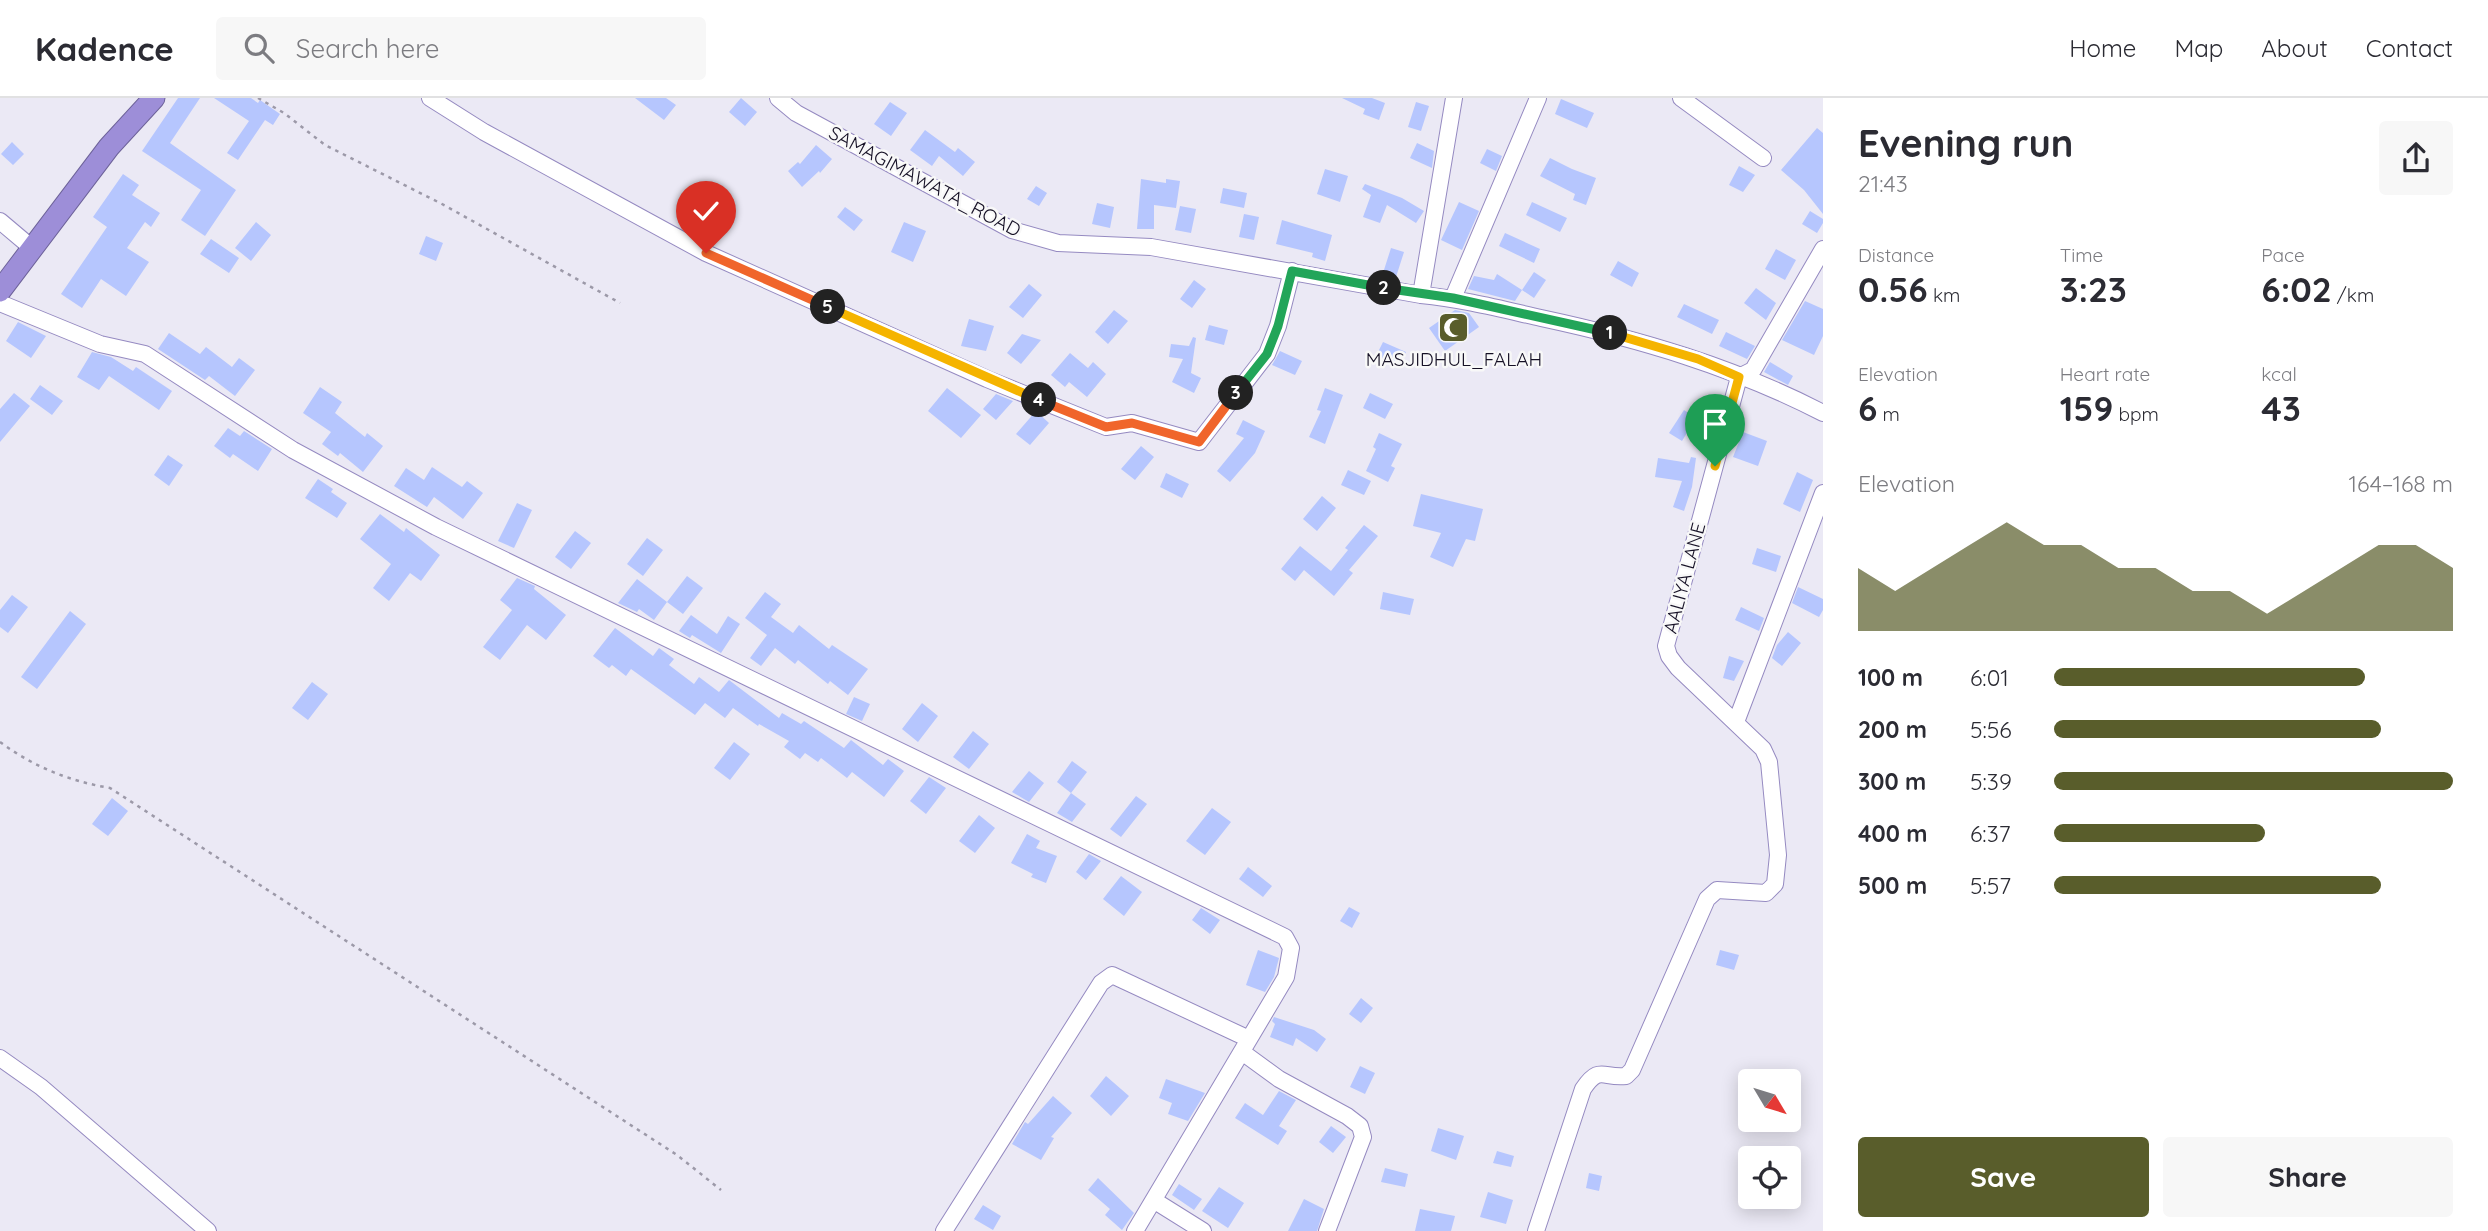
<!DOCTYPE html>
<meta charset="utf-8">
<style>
body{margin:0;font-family:Quicksand,sans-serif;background:#f7f7f7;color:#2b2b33;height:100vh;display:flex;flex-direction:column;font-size:26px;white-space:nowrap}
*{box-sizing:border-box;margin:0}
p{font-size:23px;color:#7c7c81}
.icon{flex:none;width:38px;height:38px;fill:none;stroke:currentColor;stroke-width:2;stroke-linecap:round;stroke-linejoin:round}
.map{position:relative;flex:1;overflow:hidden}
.panel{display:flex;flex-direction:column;background:#fff;width:665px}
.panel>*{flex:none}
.needle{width:46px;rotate:128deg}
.fabs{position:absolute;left:1738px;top:971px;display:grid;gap:14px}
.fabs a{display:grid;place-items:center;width:63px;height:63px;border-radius:7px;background:#fff;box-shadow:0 4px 18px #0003;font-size:35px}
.pin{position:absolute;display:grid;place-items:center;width:60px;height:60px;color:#fff;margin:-72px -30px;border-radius:50% 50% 50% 0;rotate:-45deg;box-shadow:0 0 7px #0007}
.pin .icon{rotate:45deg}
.km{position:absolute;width:35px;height:35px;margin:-18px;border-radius:50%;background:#222;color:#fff;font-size:19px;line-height:35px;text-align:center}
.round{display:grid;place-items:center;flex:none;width:74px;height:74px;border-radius:7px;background:#f7f7f7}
.summary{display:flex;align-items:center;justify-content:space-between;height:119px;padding:0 35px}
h1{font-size:38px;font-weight:700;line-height:52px}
.stats{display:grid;grid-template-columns:repeat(3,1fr);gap:10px;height:119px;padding:7px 35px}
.stats div{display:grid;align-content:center}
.stats b{font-size:35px;font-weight:700}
.stats small{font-size:19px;font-weight:400}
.stats p{font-size:19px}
.chart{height:196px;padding:14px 35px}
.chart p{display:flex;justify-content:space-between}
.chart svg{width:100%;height:126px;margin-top:7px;fill:#595d2b;opacity:.7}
.action{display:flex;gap:14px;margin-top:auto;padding:14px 35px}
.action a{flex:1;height:80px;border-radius:7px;background:#595d2b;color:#fff;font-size:28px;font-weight:700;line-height:80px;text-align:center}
.action a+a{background:#f7f7f7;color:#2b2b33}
ul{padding:0 35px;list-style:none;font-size:23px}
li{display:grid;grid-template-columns:112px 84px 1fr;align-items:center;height:52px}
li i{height:18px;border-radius:9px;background:#595d2b}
header{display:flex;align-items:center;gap:42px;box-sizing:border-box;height:98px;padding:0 35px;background:#fff;border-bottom:2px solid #e1e1e2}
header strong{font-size:33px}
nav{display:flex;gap:38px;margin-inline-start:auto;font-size:24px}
.search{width:490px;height:63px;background:#f7f7f7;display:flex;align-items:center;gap:18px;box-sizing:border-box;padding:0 24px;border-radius:7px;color:#7c7c81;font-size:26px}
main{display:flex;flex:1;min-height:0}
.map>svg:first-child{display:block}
.building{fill:#b6c6fe}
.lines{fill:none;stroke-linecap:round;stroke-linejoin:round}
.minor-casing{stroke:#958ac1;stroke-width:18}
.highway-casing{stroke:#6d6299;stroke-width:23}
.path{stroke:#9c99a8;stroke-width:2.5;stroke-dasharray:3.5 5;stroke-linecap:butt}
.minor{stroke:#fff;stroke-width:16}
.highway{stroke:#9d8ed8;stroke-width:21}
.split-1-casing{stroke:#fff;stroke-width:14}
.split-2-casing{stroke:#fff;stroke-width:14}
.split-3-casing{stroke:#fff;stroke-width:14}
.split-4-casing{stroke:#fff;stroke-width:14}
.split-5-casing{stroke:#fff;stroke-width:14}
.split-6-casing{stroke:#fff;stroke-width:14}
.split-1{stroke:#f5b400;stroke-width:9}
.split-2{stroke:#22a559;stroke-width:9}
.split-3{stroke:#22a559;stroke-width:9}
.split-4{stroke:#f0652b;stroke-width:9}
.split-5{stroke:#f5b400;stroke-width:9}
.split-6{stroke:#f0652b;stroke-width:9}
.labels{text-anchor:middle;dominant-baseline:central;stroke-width:5;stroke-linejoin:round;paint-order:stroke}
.street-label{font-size:19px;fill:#151025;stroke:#f8f8f8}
.poi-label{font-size:19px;fill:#151025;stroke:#f8f8f8}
</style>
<header>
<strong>Kadence</strong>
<div class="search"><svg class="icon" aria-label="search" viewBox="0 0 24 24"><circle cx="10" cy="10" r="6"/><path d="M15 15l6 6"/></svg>Search here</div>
<nav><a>Home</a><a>Map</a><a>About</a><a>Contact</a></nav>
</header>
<main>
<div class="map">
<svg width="1823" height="1133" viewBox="0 0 1823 1133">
<rect width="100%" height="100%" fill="#ebe9f5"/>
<path class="building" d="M178,0H200L170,45L236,92L205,138L181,122L201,92L142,53Z
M214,0H251L258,5L260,2L280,16L273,27L265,22L238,62L227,55L249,23Z
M635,0H666L676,7L664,22Z
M741,0L757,14L745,28L729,14Z
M1342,0H1372L1385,5L1379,22L1363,16L1365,11Z
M1561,1L1594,15L1587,30L1555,16Z
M890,4L907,15L891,38L874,26Z
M1416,4L1429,8L1421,33L1408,29Z
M1817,30L1823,35V116L1804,92L1781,72Z
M925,32L955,54L958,50L975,64L963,78L939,58L932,68L910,52Z
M12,44L24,56L13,67L1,56Z
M1417,45L1434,53L1432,70L1410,60Z
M816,47L832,61L820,75L819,73L802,89L788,73L798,64L800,66Z
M1487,51L1502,58L1496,73L1480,65Z
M1550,60L1572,71L1596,80L1586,107L1573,102L1575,96L1540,78Z
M1739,68L1755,77L1743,94L1729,87Z
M1325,71L1348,78L1340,104L1317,96Z
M123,76L139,87L132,97L160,115L151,129L145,124L127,150L149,164L126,198L101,181L82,210L61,196L107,129L93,119Z
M1141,81L1166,85V81L1180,83L1176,110L1154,107V131H1137Z
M1365,86L1402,100L1424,113L1416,125L1387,107L1380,125L1363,119L1371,97L1362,91Z
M1036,88L1047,95L1039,108L1027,101Z
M1223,90L1247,95L1244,110L1220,105Z
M1459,104L1479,113L1462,152L1441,142Z
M1532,104L1567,120L1560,134L1526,117Z
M1097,105L1114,109L1110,130L1092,126Z
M1180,108L1196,111L1191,135L1175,132Z
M845,109L863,122L854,133L837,119Z
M1810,113L1823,121V125L1817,135L1802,126Z
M1244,116L1259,119L1254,142L1239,139Z
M1282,122L1332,137L1325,163L1312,159L1313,155L1276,146Z
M256,124L271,137L251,163L235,150Z
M904,124L926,133L913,164L891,154Z
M1505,135L1540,151L1534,165L1499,148Z
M426,138L443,145L436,163L419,156Z
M211,141L239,160L229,175L200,156Z
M1391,150L1404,154L1396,179L1383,175Z
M1776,151L1796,162L1785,182L1765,171Z
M1618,163L1639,175L1632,189L1610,177Z
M1534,174L1546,182L1534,200L1522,192Z
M1497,176L1522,192L1515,203L1468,191L1474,178L1494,182Z
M1194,182L1206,191L1192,210L1180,201Z
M1029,186L1042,197L1023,220L1009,209Z
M1756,190L1776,205L1766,222L1744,205Z
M1805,203L1823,211V238L1814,257L1782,242Z
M1684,206L1719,222L1712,236L1677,219Z
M1114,212L1128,223L1108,246L1095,234Z
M1455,212L1469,215L1479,229L1445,253L1429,230Z
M969,221L994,228L986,253L961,248Z
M18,224L46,238L31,260L6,243Z
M1209,227L1228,232L1224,247L1205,242Z
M1726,234L1755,248L1747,261L1719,248Z
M169,235L200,256L206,249L232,269L239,260L255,272L235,298L209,278L205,282L158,251Z
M1022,236L1041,242L1021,266L1007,255Z
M1193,239L1196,240L1191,275L1201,280L1194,295L1172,284L1183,261L1169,259L1171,246L1189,248Z
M1383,244L1406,254L1399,269L1376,258Z
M1280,253L1302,263L1295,277L1272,267Z
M92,254L111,259L133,273L136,269L172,293L159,312L109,278L99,292L77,279Z
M1070,255L1088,270L1093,264L1106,276L1087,299L1069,284L1065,289L1051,277Z
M1770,264L1793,278L1788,287L1764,274Z
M40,287L63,303L52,317L30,301Z
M320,289L342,304L335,315L365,339L367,335L383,348L363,374L340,355L338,358L322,346L331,334L303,315Z
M947,290L981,317L961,340L928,313Z
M1325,290L1343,297L1325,346L1309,339L1321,313L1317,312Z
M14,295L30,308L0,344V311Z
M1370,295L1393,306L1385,321L1363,310Z
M996,296L1013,303L996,322L983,311Z
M1684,312L1696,320L1682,343L1669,335Z
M1036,313L1049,325L1030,347L1016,336Z
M1243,322L1265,333L1255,355L1230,384L1217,373L1244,340L1236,336Z
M228,330L240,338L244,333L272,351L258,373L233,356L230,360L214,348Z
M1743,334L1767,343L1758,368L1733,359Z
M1379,335L1402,346L1391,368L1395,370L1388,384L1366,373L1376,351L1373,349Z
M1141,348L1154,359L1135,382L1121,371Z
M168,357L183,367L169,388L154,377Z
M1691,359L1696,360L1692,389L1684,413L1673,409L1682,383L1655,379L1658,360L1689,365Z
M432,369L462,389L467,383L483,395L463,421L434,399L427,409L394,388L406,370L424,382Z
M1348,372L1371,383L1364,397L1341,387Z
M1797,374L1813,382L1800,414L1783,406Z
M1166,375L1189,386L1182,400L1160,389Z
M318,381L333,391L331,394L347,405L337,420L305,400Z
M1421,396L1483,411L1475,443L1466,441L1453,469L1430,459L1441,435L1413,428Z
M1322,398L1336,410L1317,433L1303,421Z
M517,405L532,412L514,450L498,443Z
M380,416L404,434L406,430L440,457L421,483L410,475L389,503L373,490L391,466L360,441Z
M1364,427L1378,438L1349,472L1353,475L1334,498L1304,472L1295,483L1281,471L1300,448L1331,473L1348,452L1345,450Z
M575,433L591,445L571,471L555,459Z
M647,440L663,452L643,478L627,466Z
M1757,450L1781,458L1776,474L1752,466Z
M687,478L703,490L683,516L667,504Z
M517,480L535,488L534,491L566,517L546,542L527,527L500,562L483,549L512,512L500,502Z
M637,481L667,504L654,522L639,511L637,514L618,505Z
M1798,489L1823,501V512L1819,519L1792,505Z
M765,494L781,506L771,519L793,535L799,527L829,551L832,547L868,571L848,597L830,583L828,586L798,562L795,566L775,550L761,568L750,560L767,537L745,520Z
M1383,494L1414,501L1410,517L1380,511Z
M12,497L28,509L8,535L0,529V512Z
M1741,509L1764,520L1759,533L1735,522Z
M70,513L86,526L37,591L21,579Z
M691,517L717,536L728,518L740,526L721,555L692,537L690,540L679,533Z
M615,530L653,558L659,550L674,561L669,567L694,586L699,579L719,594L729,582L779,620L782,615L801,626L804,623L844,650L851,642L883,667L888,661L904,673L884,699L852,674L847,680L821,660L818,664L805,655L800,661L784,649L789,643L759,626L758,628L733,610L725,620L705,605L695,617L631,571L626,578L612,567L609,570L593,558Z
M1788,534L1801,545L1782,568L1772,560L1777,547Z
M1729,558L1744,563L1734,583L1723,580Z
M312,584L328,596L308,622L292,610Z
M854,599L870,606L862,623L846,616Z
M922,605L938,618L918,644L902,631Z
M973,633L989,646L969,671L953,659Z
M734,644L750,656L730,682L714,670Z
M1072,663L1087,674L1071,695L1057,684Z
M1029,673L1044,685L1029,704L1012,694Z
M929,679L946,690L926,716L910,703Z
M1071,695L1086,706L1072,724L1057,715Z
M1136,698L1147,706L1121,739L1110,731Z
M112,700L128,713L108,738L92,726Z
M1212,710L1231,724L1205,757L1186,743Z
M979,717L995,730L975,755L959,743Z
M1027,736L1040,743L1036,750L1057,758L1046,785L1031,779L1033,776L1011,765Z
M1089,756L1101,763L1086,782L1076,774Z
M1248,769L1272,788L1263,799L1239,781Z
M1121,778L1142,794L1124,818L1103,801Z
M1349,809L1360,815L1352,830L1340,823Z
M1201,810L1220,822L1210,836L1192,822Z
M1258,852L1279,860L1274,879L1265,894L1246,887Z
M1720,852L1739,857L1734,872L1716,867Z
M1361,900L1373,910L1361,925L1349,916Z
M1274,919L1314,932L1326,941L1317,954L1296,940L1293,948L1270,939L1275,926L1272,923Z
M1360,968L1375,975L1365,996L1350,989Z
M1106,978L1129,998L1111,1018L1090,998Z
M1166,981L1205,995L1188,1023L1168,1016L1172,1005L1159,1000Z
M1279,993L1296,1002L1279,1028L1287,1033L1278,1047L1235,1020L1245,1005L1263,1017Z
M1053,998L1072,1015L1051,1039L1054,1040L1041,1062L1012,1046L1025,1024L1028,1026Z
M1331,1028L1346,1039L1333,1055L1319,1044Z
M1438,1030L1464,1038L1456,1062L1431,1053Z
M1497,1053L1514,1058L1511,1069L1493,1065Z
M1385,1070L1408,1076L1405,1089L1381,1084Z
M1589,1075L1602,1078L1599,1093L1586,1090Z
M1098,1080L1134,1115L1122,1132L1105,1117L1110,1111L1088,1092Z
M1179,1086L1202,1101L1194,1112L1172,1097Z
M1219,1089L1244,1105L1228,1130L1202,1113Z
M1488,1094L1513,1102L1506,1126L1480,1119Z
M1304,1101L1324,1111L1317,1133H1288Z
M983,1107L1001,1118L993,1132L974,1121Z
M1420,1111L1455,1118L1451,1133H1415Z"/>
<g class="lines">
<defs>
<path id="minor" d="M430,0L484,34L706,155L987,281L1106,329L1132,325L1199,344L1267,256L1278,228L1292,173
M778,0L796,15L1012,132L1058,145L1151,149L1421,197C1462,201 1501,211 1541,220C1639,241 1734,269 1823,315
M1681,0L1763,60
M0,123L32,150
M1421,197L1454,0
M1453,200L1538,0
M0,205L100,246L145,256L293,352L436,429L1285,839L1291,850L1286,879L1135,1133
M1736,624L1823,395
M1242,954L1279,981L1347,1018L1360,1028L1363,1039L1327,1133
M0,960L41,989L208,1133
M1155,1103L1203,1133
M944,1133L1101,885L1112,877L1249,941
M1536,1133L1583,991C1600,966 1603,981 1626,978L1632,972L1707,801L1717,792L1766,795L1775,786L1778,757L1769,664L1763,651L1678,570L1669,558L1666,548L1739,279L1753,272L1823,151"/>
<path id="highway" d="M0,193L109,49L154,0"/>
</defs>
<use href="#minor" class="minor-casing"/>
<use href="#highway" class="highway-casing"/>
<path class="path" d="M258,0L284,15L325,47L442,106L620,205
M0,644C34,669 69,683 110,690L677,1057L721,1092"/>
<use href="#minor" class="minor"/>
<use href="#highway" class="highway"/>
</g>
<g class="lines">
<defs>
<path id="split-1" d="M1610,235L1698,261L1739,279L1715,368"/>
<path id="split-2" d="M1384,190L1453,200L1610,235"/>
<path id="split-3" d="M1236,295L1267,256L1278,228L1292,173L1384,190"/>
<path id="split-4" d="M1039,302L1106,329L1132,325L1199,344L1236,295"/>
<path id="split-5" d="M828,209L1039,302"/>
<path id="split-6" d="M706,155L828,209"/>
</defs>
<use href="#split-1" class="split-1-casing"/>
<use href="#split-2" class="split-2-casing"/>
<use href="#split-3" class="split-3-casing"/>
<use href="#split-4" class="split-4-casing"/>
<use href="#split-5" class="split-5-casing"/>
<use href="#split-6" class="split-6-casing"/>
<use href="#split-1" class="split-1"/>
<use href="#split-2" class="split-2"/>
<use href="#split-3" class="split-3"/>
<use href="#split-4" class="split-4"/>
<use href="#split-5" class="split-5"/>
<use href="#split-6" class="split-6"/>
</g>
<defs>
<symbol id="mosque-square" viewBox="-11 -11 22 22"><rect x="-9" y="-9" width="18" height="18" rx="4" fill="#595d2b" stroke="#f8f8f8"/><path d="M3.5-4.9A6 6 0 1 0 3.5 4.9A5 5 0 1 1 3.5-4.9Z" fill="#fff"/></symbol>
</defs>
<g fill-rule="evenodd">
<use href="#mosque-square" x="1436" y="212" width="35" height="35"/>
</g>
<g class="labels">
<g class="street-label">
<text transform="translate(925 83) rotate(28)">SAMAGIMAWATA_ROAD</text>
<text transform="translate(1684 480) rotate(-75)">AALIYA LANE</text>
</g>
<g class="poi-label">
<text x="1454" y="261">MASJIDHUL_FALAH</text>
</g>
</g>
</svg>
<div class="fabs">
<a><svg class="needle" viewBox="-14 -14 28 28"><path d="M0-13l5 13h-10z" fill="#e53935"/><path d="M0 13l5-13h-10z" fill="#7c7c81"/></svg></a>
<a><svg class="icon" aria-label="locate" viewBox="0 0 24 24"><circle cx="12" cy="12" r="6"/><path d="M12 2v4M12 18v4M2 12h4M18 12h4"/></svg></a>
</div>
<div class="pin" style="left:1715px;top:368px;background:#1e9e55"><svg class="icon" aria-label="arrive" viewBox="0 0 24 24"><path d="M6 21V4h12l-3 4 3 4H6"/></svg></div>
<div class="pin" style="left:706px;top:155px;background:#d93025"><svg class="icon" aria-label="check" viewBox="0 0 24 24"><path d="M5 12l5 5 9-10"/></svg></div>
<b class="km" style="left:1610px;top:235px">1</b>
<b class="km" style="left:1384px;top:190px">2</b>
<b class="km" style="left:1236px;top:295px">3</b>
<b class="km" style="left:1039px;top:302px">4</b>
<b class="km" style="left:828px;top:209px">5</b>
</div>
<section class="panel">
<div class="summary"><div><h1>Evening run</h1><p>21:43</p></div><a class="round"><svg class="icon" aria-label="share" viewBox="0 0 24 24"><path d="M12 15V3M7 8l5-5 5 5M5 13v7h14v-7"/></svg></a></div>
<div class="stats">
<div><p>Distance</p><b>0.56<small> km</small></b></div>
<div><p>Time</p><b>3:23</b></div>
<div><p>Pace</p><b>6:02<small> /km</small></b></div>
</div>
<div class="stats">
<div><p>Elevation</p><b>6<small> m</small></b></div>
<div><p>Heart rate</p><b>159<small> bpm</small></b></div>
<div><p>kcal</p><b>43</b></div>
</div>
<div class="chart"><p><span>Elevation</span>164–168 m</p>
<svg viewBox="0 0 160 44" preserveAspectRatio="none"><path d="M0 44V22L10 30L20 22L30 14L40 6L50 14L60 14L70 22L80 22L90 30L100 30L110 38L120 30L130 22L140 14L150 14L160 22V44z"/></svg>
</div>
<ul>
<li><b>100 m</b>6:01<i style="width:78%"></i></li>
<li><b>200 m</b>5:56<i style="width:82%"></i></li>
<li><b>300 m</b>5:39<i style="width:100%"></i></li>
<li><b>400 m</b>6:37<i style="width:53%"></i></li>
<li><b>500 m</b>5:57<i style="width:82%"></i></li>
</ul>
<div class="action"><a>Save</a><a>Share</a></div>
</section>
</main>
